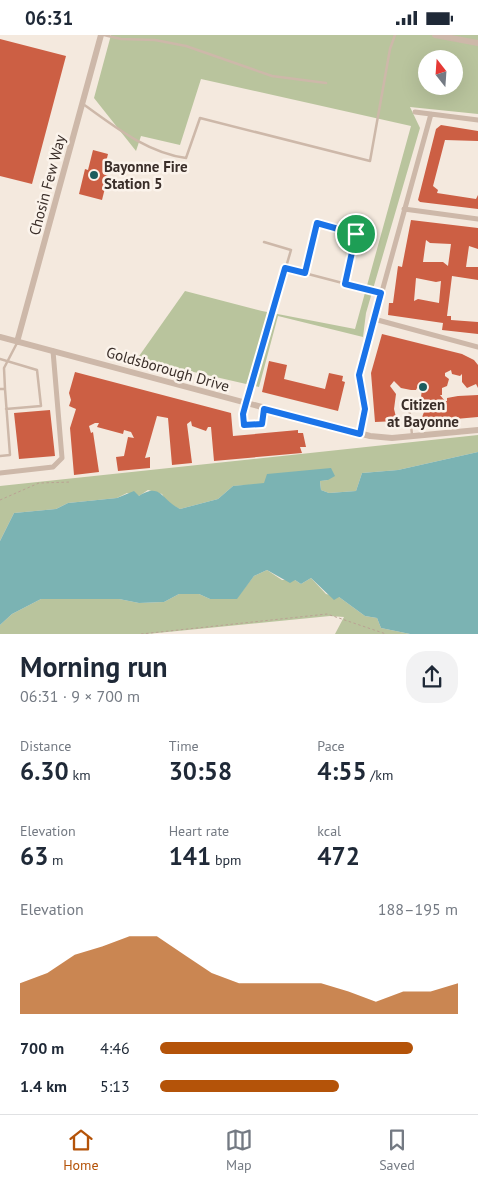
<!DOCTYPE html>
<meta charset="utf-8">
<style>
body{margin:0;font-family:"PT Sans",sans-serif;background:#f2f2f3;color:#1f2937;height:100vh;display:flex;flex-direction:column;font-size:19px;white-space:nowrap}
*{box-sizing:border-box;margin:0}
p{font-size:16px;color:#747a83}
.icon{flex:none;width:28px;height:28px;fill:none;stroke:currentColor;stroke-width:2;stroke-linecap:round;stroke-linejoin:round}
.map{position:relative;height:599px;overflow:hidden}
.details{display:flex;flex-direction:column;background:#fff;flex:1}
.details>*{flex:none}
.needle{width:32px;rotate:343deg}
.fabs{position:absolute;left:418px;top:15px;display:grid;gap:10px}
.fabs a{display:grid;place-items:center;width:45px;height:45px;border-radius:50%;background:#fff;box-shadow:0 5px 20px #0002;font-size:25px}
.pin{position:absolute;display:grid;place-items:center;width:42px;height:42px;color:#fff;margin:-21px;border:2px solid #fff;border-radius:50%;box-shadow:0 1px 5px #0007}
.round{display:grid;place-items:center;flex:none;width:52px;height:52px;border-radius:20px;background:#f2f2f3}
.overview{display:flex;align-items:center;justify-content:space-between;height:85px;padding:0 20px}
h1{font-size:28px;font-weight:800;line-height:38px}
.figures{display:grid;grid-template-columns:repeat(3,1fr);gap:8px;height:85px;padding:5px 20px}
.figures div{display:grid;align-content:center}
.figures b{font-size:25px;font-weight:800}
.figures small{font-size:14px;font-weight:400}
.figures p{font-size:14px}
.chart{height:140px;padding:10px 20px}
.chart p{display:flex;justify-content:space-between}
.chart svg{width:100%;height:90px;margin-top:5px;fill:#b45309;opacity:.7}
ul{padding:0 20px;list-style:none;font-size:16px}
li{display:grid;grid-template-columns:80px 60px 1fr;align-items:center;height:38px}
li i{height:12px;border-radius:6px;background:#b45309}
.status{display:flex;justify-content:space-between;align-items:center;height:35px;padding:0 25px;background:#fff;direction:ltr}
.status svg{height:14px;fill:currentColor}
.tabs{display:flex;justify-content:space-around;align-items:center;height:70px;border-top:1px solid #e0e1e3;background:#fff;font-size:14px;color:#747a83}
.tabs a{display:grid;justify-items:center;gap:2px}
.tabs .current{color:#b45309}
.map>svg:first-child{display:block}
.green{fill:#b9c49d;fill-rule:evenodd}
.water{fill:#7bb3b3}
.building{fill:#cc5f44;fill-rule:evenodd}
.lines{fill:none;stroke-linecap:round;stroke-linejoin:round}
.path{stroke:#b9a293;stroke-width:1;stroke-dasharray:2.5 2.5;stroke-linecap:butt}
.service{stroke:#cdb8a9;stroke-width:2.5}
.minor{stroke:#cdb8a9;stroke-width:5}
.tertiary{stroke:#cdb8a9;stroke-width:6}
.route-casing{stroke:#fff;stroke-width:10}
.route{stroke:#1a73e8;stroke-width:6}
.poi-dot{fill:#1c5d5e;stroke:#fbf3eb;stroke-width:2}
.labels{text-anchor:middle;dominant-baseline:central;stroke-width:5;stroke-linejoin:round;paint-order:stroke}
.poi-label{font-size:15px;font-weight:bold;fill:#3a2e29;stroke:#fbf3eb;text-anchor:start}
.street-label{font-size:15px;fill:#3a2e29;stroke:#fbf3eb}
</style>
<div class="status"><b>06:31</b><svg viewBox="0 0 49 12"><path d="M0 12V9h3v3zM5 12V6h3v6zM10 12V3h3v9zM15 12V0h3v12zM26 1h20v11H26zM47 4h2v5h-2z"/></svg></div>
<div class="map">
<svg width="478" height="599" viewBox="0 0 478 599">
<rect width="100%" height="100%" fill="#f4e9de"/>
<path class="green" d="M111,0H478V79L410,72L420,93L366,278L363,302L278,281L259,352L137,324L185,256L262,276L355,294L411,91L201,44L180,110L141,101L136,116L94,63ZM426,24H454V51H426Z
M478,400V417L398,435L362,438L356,456L329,458L321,455L320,446L328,445L233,451L218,464L180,474L167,468L162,459L148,455L139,461L127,458L117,463L68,468L56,474L14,478L0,506V451Z
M267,535L282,545H295L301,549L311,543L326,559L339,562L365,581L377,583L381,593L410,599H335L344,582L330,581L147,599H0V590L12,579L41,564H119L139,568L164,567L179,559H199L210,564H236L254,541Z"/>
<path class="water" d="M478,417V599H410L381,593L377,583L365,581L339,562L334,565L311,543L301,549L295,545L290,548L267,535L254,541L237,564H210L199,559H179L164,567L139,568L119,564H41L12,579L0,590V506L14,478L56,474L68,468L117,463L134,456L139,461C161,447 161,465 180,474L218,464L233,451L264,448L267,439L331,433L335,441L328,445L320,446L321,455L329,458L356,456L362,438L398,435Z"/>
<path class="building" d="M0,4L66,21L32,149L0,141Z
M441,90L478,96V106L445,105L433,151L438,155L437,158L476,164L478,160V174L420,167L418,165L436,94Z
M93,115L108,119L103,139L108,141L102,165L79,159L85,134L88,135Z
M411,185L478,193V214L469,211L466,232H478V245L452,241L447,281H451V285L478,287V299L442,295L443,288L388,280L389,268H393L398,231L402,232ZM426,205L430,208L451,209L448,231L443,227H423ZM416,243L436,247L441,246L439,268L418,264L414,266Z
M382,299L462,319L474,325L478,330V353L476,349L467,353L462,347V339L460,341L452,339L451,335L445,338V341L449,344L447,351L442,353V360H440L445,366H447V363L458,361L478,360V382L433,386L424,390L421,385L424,377L421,362L422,354L417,353L416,355H411L401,353L394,346L390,351L396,359L394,374L397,386L375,387L371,338Z
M269,326L287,330L284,344L325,354L329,338L343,341L342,346L345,347L338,376L262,357Z
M75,337L231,378L233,401L298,395V398H303L306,412H300L302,418L214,426L211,392H208L206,396L192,391L191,386L187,389L192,428L172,430L168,383L157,381L145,423L150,422V433L118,436L116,422L124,421L128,402L134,403L131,397L124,395L123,399L97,392L99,388H95L89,391L91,398L93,397L99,437L74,440L70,393L76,374L69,371L71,365L69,358Z
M50,375L55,421L19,424L14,378Z"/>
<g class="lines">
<path class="path" d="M0,465L39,448L71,447
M141,599L327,579L386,599"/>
<path class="service" d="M104,0L121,4L155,5L186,11L272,41L326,48
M83,69C114,91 147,118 186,123L200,83L370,126L390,14L395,0
M264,207L291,215L246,368L243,379L244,390L262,389L264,373
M285,233L381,258
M305,238L317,188L356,199L345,249
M0,324L37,335L41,371L6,374
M0,354H5L4,333L17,308
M409,370L412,400
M0,421L10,420L5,354"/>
<path class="minor" d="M415,77L478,85
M404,174L478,184
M374,284L478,312
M361,399L365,374L359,340L431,79
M0,438L53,432L62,423L53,316"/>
<path class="tertiary" d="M435,0L478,8
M0,302L370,401L392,403L478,395
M17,307L101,0"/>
</g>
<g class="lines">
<defs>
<path id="route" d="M317,188L356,199L345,249L381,258L359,340L365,374L360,399L264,374L262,389L244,390L243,379L246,368L285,233L305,238Z"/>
</defs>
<use href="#route" class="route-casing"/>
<use href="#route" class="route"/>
</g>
<g class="poi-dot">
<circle cx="94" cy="140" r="5"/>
<circle cx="423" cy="352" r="5"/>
</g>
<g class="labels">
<g class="poi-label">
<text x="104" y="131">Bayonne Fire<tspan x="104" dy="17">Station 5</tspan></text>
<text x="423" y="369" text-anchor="middle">Citizen<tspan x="423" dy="17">at Bayonne</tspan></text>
</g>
<g class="street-label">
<text transform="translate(47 150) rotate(-75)">Chosin Few Way</text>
<text transform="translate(168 334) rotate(16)">Goldsborough Drive</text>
</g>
</g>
</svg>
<div class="fabs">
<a><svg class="needle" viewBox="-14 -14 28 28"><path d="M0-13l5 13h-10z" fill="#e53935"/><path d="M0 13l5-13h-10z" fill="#747a83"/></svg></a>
</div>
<div class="pin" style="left:356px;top:199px;background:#1e9e55"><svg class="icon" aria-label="arrive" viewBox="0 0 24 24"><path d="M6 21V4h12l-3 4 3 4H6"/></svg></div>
</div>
<section class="details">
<div class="overview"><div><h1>Morning run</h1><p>06:31 · 9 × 700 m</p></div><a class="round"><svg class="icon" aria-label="share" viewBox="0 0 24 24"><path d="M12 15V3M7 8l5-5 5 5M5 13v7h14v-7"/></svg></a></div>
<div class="figures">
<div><p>Distance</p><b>6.30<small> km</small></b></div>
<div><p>Time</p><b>30:58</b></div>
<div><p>Pace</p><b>4:55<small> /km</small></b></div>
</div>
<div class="figures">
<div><p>Elevation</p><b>63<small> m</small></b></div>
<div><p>Heart rate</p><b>141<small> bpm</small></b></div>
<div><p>kcal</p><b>472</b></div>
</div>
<div class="chart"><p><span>Elevation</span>188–195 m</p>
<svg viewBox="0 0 160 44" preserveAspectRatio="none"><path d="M0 44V29L10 24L20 15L30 11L40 6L50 6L60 15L70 24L80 29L90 29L100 29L110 29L120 33L130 38L140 33L150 33L160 29V44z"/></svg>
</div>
<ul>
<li><b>700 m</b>4:46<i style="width:85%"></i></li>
<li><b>1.4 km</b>5:13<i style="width:60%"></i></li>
</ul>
</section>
<nav class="tabs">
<a class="current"><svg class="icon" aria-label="home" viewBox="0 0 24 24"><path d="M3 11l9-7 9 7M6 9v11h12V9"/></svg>Home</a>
<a><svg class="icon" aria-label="map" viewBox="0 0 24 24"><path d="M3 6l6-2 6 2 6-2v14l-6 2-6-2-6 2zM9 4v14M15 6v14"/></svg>Map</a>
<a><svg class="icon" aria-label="saved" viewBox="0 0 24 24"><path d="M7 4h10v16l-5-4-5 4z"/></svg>Saved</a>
</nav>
